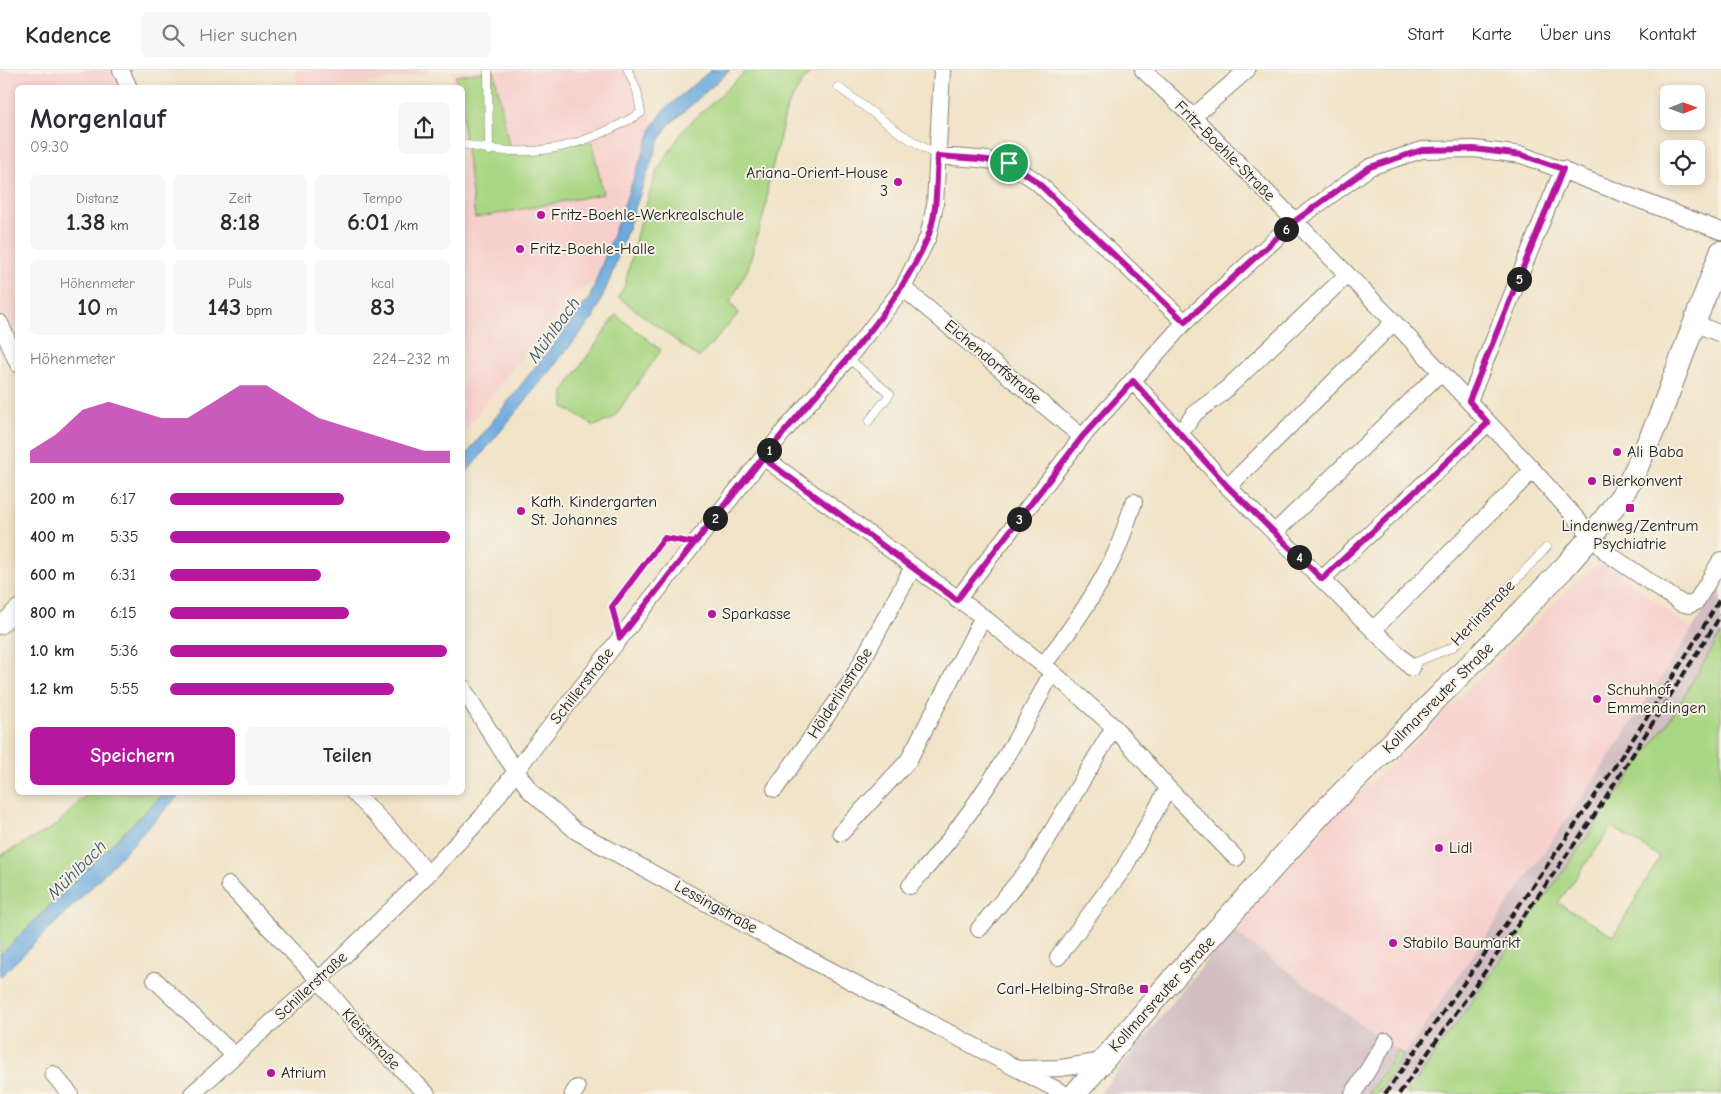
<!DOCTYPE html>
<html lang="de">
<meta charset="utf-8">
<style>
body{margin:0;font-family:"Comic Neue",sans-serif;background:#f7f7f7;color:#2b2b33;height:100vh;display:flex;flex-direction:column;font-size:19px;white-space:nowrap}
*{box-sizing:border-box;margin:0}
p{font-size:16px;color:#7c7c81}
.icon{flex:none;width:28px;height:28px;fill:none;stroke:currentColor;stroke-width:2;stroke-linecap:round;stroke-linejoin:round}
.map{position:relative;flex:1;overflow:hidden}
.details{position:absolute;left:15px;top:15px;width:450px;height:710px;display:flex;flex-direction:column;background:#fff;border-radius:8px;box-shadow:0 2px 8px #0003}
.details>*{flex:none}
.needle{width:32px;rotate:89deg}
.tools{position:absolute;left:1660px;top:15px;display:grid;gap:10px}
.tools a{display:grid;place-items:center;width:45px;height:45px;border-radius:8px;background:#fff;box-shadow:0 2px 8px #0003;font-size:25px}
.pin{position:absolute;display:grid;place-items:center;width:42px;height:42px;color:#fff;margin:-21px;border:2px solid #fff;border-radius:50%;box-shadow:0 1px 5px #0007}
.km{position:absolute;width:25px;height:25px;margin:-12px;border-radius:50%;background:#222;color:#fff;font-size:14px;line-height:25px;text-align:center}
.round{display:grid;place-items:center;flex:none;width:52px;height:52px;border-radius:8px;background:#f7f7f7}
.headline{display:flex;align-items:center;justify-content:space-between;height:85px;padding:0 15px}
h1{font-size:28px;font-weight:700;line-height:38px}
.figures{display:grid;grid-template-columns:repeat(3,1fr);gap:8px;height:85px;padding:5px 15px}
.figures div{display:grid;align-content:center;border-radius:8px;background:#f7f7f7;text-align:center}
.figures b{font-size:25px;font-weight:700}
.figures small{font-size:14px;font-weight:400}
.figures p{font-size:14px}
.chart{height:140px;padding:10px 15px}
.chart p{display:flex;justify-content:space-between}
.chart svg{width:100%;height:90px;margin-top:5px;fill:#b5179e;opacity:.7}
.cta{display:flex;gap:10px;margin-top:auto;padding:10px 15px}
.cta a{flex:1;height:58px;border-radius:8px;background:#b5179e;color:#fff;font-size:20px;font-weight:700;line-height:58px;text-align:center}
.cta a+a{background:#f7f7f7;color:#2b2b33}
ul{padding:0 15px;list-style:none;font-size:16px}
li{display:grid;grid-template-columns:80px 60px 1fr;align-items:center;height:38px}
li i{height:12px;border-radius:6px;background:#b5179e}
header{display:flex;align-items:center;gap:30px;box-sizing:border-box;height:70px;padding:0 25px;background:#fff;border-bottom:1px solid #e1e1e2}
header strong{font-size:24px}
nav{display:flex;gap:28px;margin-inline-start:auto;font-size:18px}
.search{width:350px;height:45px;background:#f7f7f7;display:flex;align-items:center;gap:12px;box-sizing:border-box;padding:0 18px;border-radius:8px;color:#7c7c81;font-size:19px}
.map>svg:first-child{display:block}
.built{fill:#f7d0cd}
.industrial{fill:#d2bec3}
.green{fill:#a9d683;stroke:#627950;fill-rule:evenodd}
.water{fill:#6caade;stroke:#44637d}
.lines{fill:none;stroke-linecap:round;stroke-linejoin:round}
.lane-casing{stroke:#868072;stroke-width:9}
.street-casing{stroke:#868072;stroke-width:18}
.secondary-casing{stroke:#868072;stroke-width:24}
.lane{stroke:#fff;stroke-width:8}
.street{stroke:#fff;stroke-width:16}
.secondary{stroke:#fff;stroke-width:22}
.rail{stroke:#1c1c1c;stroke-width:4;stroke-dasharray:8 4;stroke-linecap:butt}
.route-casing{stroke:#fff;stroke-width:10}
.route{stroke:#b5179e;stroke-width:6}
.poi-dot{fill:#b5179e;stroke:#f7f3e8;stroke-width:2}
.labels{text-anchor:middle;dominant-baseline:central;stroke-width:4;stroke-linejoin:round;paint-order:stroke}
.street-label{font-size:16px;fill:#1c1c1c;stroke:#f7f3e8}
.poi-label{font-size:16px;fill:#1c1c1c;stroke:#f7f3e8;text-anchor:start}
.water-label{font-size:18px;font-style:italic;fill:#3c556a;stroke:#f7f3e8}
</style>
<header>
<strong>Kadence</strong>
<div class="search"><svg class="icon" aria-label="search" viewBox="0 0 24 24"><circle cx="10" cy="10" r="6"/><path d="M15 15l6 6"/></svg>Hier suchen</div>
<nav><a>Start</a><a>Karte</a><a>Über uns</a><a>Kontakt</a></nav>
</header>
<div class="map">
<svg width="1721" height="1024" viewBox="0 0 1721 1024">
<rect width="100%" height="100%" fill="#f7f3e8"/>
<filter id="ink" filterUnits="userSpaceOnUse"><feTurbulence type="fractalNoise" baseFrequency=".02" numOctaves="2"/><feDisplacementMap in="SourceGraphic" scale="10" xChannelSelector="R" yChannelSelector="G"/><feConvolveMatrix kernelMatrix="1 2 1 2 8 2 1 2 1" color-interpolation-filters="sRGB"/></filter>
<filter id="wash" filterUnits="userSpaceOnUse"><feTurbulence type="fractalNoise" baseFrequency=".0096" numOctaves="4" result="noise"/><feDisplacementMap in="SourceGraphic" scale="20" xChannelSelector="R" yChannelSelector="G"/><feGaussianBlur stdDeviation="1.12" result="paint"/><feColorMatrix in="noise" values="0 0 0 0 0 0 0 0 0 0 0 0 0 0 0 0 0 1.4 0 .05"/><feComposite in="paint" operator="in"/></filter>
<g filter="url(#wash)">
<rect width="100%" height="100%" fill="#f1e3c7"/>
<path class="built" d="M0,0H121L129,17L18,18L17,281L0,247Z
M295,0H428V3L348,17L298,18Z
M458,0H635L650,38L653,56L596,211L568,227L463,363L462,18L453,17L451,2Z
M1599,494L1611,496L1692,560L1595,708L1404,985L1231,860L1332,749L1423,665L1570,517Z"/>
<path class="industrial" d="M1721,511V564L1672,646L1407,1024H1377L1595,708L1692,560Z
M1231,860L1398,981L1368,1024H1099Z"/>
<path class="green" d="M494,0L510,80L548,74L592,72L603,124L475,148L463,56L462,18L457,17L456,6Z
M747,0H812L801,14L787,37L768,115L766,136L748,198L730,232L739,243L699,288L618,227L625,215L637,163L657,100L685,58Z
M616,245L661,280L613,349L594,356L564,337V320Z
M1721,564V1024H1407L1672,646ZM1612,757L1660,787L1614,866L1558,833Z
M88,723H164L0,885V786L56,756Z
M1398,981L1404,985L1377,1024H1368Z"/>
<path class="water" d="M711,0H730L668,56L658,73L610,209L593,248L463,407V389L590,227L653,56L665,39Z
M164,723H181L86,823L0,907V885Z"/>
</g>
<g filter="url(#ink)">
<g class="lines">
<defs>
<path id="lane" d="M488,0L489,81
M838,17L900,63L937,86
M463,74C532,91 581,78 641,43L637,21L628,0
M848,288L890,324L869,351
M620,566L612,537L664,468L695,473
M1409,595L1453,577L1547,477"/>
<path id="street" d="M121,0L129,18
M1143,0L1193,47L1394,252L1533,400L1607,483L1681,533L1689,535L1696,532L1721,490
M1193,47L1247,0
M938,86L979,89L1009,93L1036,111L1185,252
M903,218L1082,367
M0,253L18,294
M1694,253L1721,264
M1133,311L1228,417L1412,598
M1469,331L1563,99
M1180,364L1195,343L1220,325L1347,205
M763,387L983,547L1052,602L1114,657L1168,718L1236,788
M1228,417L1394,252
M1274,463L1441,302
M1322,509L1488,353
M957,530L1082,367L1185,252L1295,151L1370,97L1422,80L1474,79L1522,85L1721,161
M0,556L18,538
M1373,560L1533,400
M1043,595C1071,560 1097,523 1116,482C1123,466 1128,448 1134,432
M462,617L502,681L531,722L576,761L775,871L1065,1024
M775,719L850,613L913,497
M353,722L389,758L428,804
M841,763L908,691L983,547
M229,815L319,910L360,959L427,1024
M910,816C969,752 1013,680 1052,602
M979,859L1032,795L1114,657
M1058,887L1124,798L1168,718
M155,910L235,986
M1021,999L1061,998L1103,991
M53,1004L70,1024
M192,1024L319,910L428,804L482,747L528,685L695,473L785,360L848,288L903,218L928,167L935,135L942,0
M573,1024L577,1018
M1353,1024L1386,971"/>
<path id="secondary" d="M1075,1024L1163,920L1321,744L1479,586L1563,499L1591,467L1623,424L1637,397L1659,348L1721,182"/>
</defs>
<use href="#lane" class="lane-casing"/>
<use href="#street" class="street-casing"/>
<use href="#secondary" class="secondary-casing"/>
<use href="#lane" class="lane"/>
<use href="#street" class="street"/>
<use href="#secondary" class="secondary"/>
<path class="rail" d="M1385,1024C1500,861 1621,699 1721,527
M1399,1024L1592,749L1721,545"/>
</g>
</g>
<g class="lines" filter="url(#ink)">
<defs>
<path id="route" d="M1009,93L979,89L938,86C936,113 938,144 927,169C895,242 837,299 786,360C728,428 675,498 620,568L612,537L664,468L695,473L763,388L957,530L1082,367L1133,311L1228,417L1322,509L1488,353L1469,331L1563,99L1522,85L1474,79L1422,80L1370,97L1295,151L1185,252L1036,111L1009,93"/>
</defs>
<use href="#route" class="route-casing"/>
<use href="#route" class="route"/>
</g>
<g class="poi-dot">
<circle cx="898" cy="112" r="5"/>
<circle cx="541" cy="145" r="5"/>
<circle cx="520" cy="179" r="5"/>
<circle cx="1617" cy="382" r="5"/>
<circle cx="1592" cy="411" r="5"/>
<rect x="1625" y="433" width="10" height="10" rx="2.5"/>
<circle cx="521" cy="441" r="5"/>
<circle cx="712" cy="544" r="5"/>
<circle cx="1597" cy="629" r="5"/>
<circle cx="1439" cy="778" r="5"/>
<circle cx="1393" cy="873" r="5"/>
<rect x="1139" y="914" width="10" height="10" rx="2.5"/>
<circle cx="271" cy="1003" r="5"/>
</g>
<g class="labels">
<g class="street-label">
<text transform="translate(1225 81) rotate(45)">Fritz-Boehle-Straße</text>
<text transform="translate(993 292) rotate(40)">Eichendorffstraße</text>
<text transform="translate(1483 543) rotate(-46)">Herlinstraße</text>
<text transform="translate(582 616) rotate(-52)">Schillerstraße</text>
<text transform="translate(840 623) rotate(-57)">Hölderlinstraße</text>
<text transform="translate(1438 628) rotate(-45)">Kollmarsreuter Straße</text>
<text transform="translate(716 837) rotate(29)">Lessingstraße</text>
<text transform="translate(311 916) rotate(-43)">Schillerstraße</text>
<text transform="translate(1162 924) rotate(-48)">Kollmarsreuter Straße</text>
<text transform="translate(371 969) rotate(47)">Kleiststraße</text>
</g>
<g class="poi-label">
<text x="888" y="103" text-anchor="end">Ariana-Orient-House<tspan x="888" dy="18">3</tspan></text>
<text x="551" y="145">Fritz-Boehle-Werkrealschule</text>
<text x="530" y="179">Fritz-Boehle-Halle</text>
<text x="1627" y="382">Ali Baba</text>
<text x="1602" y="411">Bierkonvent</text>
<text x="531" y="432">Kath. Kindergarten<tspan x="531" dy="18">St. Johannes</tspan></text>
<text x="1630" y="456" text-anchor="middle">Lindenweg/Zentrum<tspan x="1630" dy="18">Psychiatrie</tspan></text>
<text x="722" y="544">Sparkasse</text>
<text x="1607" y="620">Schuhhof<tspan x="1607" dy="18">Emmendingen</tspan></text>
<text x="1449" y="778">Lidl</text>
<text x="1403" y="873">Stabilo Baumarkt</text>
<text x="1134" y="919" text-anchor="end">Carl-Helbing-Straße</text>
<text x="281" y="1003">Atrium</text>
</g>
<g class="water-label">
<text transform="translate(554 260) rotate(-54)">Mühlbach</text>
<text transform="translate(77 800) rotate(-45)">Mühlbach</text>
</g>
</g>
</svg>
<div class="tools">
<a><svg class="needle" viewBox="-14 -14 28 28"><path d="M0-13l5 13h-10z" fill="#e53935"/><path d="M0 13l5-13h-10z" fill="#7c7c81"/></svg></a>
<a><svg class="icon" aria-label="locate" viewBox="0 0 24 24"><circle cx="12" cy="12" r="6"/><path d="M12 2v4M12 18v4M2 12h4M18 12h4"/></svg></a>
</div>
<div class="pin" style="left:1009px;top:93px;background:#1e9e55"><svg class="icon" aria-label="arrive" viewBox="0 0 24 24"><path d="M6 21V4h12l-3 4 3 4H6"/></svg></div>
<b class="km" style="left:769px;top:380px">1</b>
<b class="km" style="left:715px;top:448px">2</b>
<b class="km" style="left:1019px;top:449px">3</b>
<b class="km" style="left:1299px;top:487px">4</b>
<b class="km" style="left:1519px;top:209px">5</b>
<b class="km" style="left:1286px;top:159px">6</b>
<section class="details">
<div class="headline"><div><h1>Morgenlauf</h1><p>09:30</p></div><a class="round"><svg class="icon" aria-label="share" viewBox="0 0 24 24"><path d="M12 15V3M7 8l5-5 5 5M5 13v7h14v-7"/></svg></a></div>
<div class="figures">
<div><p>Distanz</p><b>1.38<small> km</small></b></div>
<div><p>Zeit</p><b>8:18</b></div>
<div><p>Tempo</p><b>6:01<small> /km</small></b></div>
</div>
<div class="figures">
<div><p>Höhenmeter</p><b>10<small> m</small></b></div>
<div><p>Puls</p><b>143<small> bpm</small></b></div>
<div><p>kcal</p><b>83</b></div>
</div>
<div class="chart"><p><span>Höhenmeter</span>224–232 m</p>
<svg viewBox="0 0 160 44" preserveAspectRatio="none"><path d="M0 44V38L10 30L20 18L30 14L40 18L50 22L60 22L70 14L80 6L90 6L100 14L110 22L120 26L130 30L140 34L150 38L160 38V44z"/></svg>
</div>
<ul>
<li><b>200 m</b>6:17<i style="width:62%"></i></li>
<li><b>400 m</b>5:35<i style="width:100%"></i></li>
<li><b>600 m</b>6:31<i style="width:54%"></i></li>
<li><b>800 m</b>6:15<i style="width:64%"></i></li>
<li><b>1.0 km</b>5:36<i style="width:99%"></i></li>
<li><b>1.2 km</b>5:55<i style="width:80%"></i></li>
</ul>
<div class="cta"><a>Speichern</a><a>Teilen</a></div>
</section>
</div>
